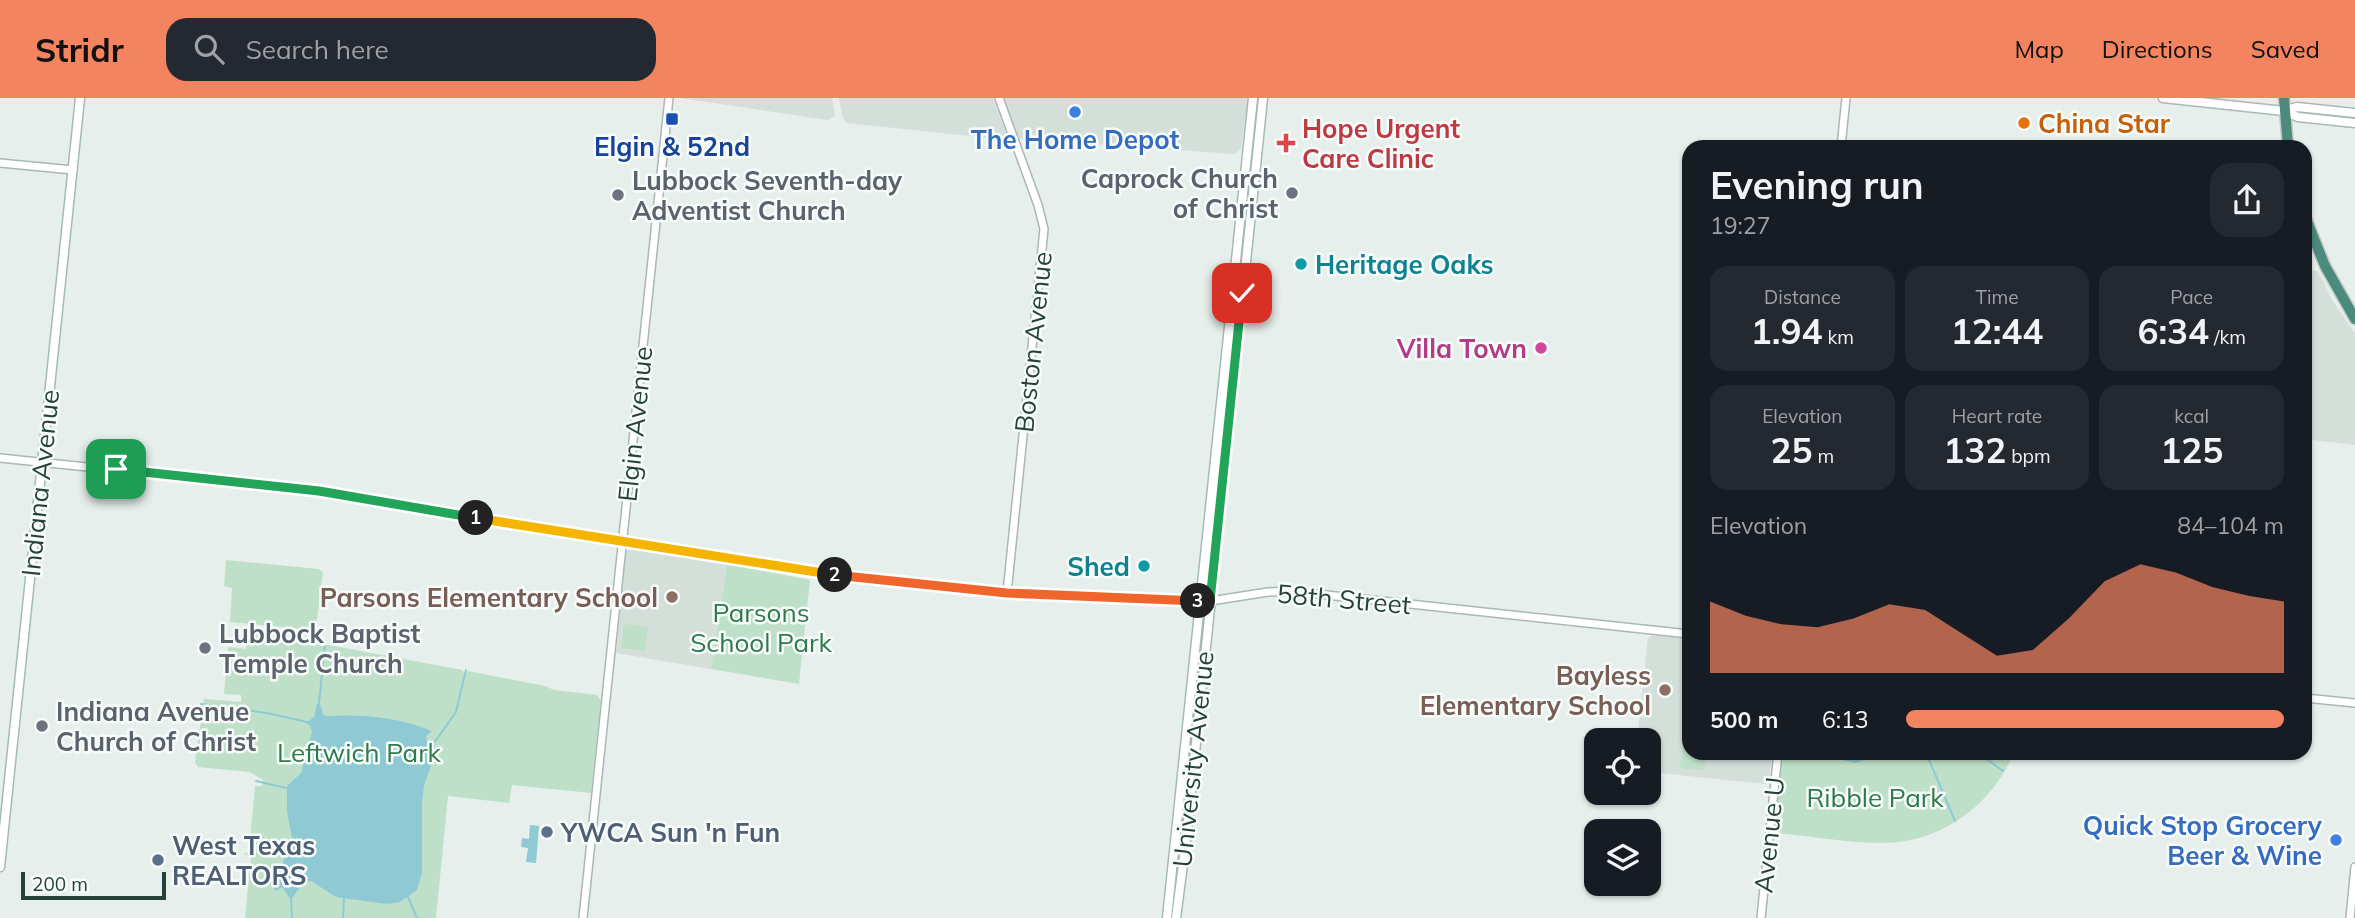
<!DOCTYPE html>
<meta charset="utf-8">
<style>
body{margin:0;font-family:Mulish,sans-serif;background:#242831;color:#f1f3f6;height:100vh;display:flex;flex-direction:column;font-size:26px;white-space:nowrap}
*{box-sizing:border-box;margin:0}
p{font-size:23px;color:#9ea1a6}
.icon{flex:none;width:38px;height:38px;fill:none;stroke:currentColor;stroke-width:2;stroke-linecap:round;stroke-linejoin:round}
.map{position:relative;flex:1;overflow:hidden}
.panel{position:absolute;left:1682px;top:42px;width:630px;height:620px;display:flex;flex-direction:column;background:#171b24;border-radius:21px;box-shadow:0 2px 5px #0004}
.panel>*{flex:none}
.tools{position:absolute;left:1584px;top:630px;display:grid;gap:14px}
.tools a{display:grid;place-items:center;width:77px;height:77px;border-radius:14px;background:#171b24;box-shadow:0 2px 5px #0004;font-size:35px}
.scale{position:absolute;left:21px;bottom:18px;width:145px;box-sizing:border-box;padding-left:7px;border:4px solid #24423a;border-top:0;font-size:19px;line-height:24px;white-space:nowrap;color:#24423a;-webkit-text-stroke:5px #f7fbf9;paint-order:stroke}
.pin{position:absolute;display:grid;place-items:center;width:60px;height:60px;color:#fff;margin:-30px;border-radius:14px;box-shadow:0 4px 10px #0006}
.km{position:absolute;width:35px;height:35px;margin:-18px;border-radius:50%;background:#222;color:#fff;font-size:19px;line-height:35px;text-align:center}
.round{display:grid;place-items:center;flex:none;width:74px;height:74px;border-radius:21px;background:#242831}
.summary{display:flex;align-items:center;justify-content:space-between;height:119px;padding:0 28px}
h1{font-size:38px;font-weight:700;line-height:52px}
.stats{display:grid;grid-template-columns:repeat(3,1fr);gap:10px;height:119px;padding:7px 28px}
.stats div{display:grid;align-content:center;border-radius:18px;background:#242831;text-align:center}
.stats b{font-size:35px;font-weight:700}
.stats small{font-size:19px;font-weight:400}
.stats p{font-size:19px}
.chart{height:196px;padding:14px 28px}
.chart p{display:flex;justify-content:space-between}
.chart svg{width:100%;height:126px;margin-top:7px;fill:#f4845f;opacity:.7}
ul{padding:0 28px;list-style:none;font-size:23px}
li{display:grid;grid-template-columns:112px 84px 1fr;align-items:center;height:52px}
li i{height:18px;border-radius:9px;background:#f4845f}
header{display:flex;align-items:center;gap:42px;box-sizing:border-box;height:98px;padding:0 35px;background:#f4845f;color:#111}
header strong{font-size:33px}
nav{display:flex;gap:38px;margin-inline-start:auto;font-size:24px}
.search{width:490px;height:63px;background:#242831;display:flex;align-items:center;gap:18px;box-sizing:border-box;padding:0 24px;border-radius:21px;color:#9ea1a6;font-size:26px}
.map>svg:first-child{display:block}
.built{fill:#d4dfda}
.green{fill:#bfe0c8}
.water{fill:#8ec9d4}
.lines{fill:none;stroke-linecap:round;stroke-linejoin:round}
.stream{stroke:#8ec9d4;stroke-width:2}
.tertiary-casing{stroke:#a8b8b2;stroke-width:10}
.secondary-casing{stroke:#a4bbb3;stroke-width:11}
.trunk-casing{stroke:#c2cac8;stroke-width:13}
.tertiary{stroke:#fff;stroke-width:7}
.secondary{stroke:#fff;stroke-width:8}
.trunk{stroke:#4c8a7c;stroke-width:10}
.split-1-casing{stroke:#fff;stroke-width:14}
.split-2-casing{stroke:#fff;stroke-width:14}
.split-3-casing{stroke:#fff;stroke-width:14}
.split-4-casing{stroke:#fff;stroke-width:14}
.split-1{stroke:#22a559;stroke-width:9}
.split-2{stroke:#f5b400;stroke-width:9}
.split-3{stroke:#f0652b;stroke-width:9}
.split-4{stroke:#22a559;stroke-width:9}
.shop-dot{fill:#3f7fe0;stroke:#f7fbf9;stroke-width:2.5}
.transit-dot{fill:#1a4fb4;stroke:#f7fbf9;stroke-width:2.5}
.food-dot{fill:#e8710a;stroke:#f7fbf9;stroke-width:2.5}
.health-dot{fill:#e0444e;stroke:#f7fbf9;stroke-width:2.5}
.worship-dot{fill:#6b7280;stroke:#f7fbf9;stroke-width:2.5}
.culture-dot{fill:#0f9aa8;stroke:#f7fbf9;stroke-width:2.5}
.hotel-dot{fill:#d1479c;stroke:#f7fbf9;stroke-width:2.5}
.education-dot{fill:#8d6e63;stroke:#f7fbf9;stroke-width:2.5}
.service-dot{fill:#5c6f8a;stroke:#f7fbf9;stroke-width:2.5}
.labels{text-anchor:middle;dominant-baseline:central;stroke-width:5;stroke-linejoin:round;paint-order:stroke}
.food-label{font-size:26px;font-weight:bold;fill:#c56008;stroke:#f7fbf9;text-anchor:start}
.health-label{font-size:26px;font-weight:bold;fill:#be3a42;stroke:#f7fbf9;text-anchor:start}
.shop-label{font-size:26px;font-weight:bold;fill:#366cbe;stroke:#f7fbf9}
.transit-label{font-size:26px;font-weight:bold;fill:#164399;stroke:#f7fbf9}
.worship-label{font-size:26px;font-weight:bold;fill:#5b616d;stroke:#f7fbf9;text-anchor:start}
.culture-label{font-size:26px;font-weight:bold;fill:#0d838f;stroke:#f7fbf9;text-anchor:start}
.street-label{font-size:26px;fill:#24423a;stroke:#f7fbf9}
.hotel-label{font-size:26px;font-weight:bold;fill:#b23c85;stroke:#f7fbf9;text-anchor:end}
.education-label{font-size:26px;font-weight:bold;fill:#785e54;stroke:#f7fbf9;text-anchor:end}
.park-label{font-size:26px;fill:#2d7a4b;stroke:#f7fbf9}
.service-label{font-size:26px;font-weight:bold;fill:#4e5e75;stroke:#f7fbf9;text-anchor:start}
</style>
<header>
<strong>Stridr</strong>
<div class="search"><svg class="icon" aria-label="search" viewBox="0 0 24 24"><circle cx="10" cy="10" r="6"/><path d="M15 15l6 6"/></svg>Search here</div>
<nav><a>Map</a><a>Directions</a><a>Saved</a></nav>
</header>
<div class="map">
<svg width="2355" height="820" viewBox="0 0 2355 820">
<rect width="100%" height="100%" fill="#e6efeb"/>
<path class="built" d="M680,0H832L835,18L828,22Z
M839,0H993L1006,35L1004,39L998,41L847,25L843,20Z
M1003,0H1248L1241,51L1234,56L1021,41L1017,37Z
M2305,171L2318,173L2332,202L2355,235V347L2305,341Z
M630,450L727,466L711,571L616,555L626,454Z
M1652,537L1689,541V654L1772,655L1769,682L1765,686L1649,674L1648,642H1637L1648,540Z"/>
<path class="green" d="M226,462L319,471L323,475L316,529L313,532L230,524L232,490L224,488Z
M727,466L810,482L799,586L711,571Z
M624,526L648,529L645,553L621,550Z
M248,536L312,543L322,548L329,547L462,572L465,576L468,573L545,588L554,592L597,597L601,603L591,695L512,687L509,705L448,698L436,820H245L251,758L244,757L249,753L255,688H262L263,682L249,674L198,669L195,664L204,601L241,604V597L224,596L228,549L246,551Z
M1683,646L1689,647V654L1706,655L1704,672L1680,670Z
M1781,655H2014C1992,707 1941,745 1883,745C1847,745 1811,738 1775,735L1773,732Z"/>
<path class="water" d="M317,606H320L323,616L326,618C363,616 398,619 432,633L426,638L427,644L435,646V656L424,688L422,704V775L417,792L400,804L387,806L336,799L311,783L303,785L291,802L282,789L276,793L272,787L274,770L283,765L288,747L292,740L287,714V688L301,675L312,634L310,628L306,625L314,619Z
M1831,655V654L1934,655L1912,659L1884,655L1856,665L1839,661H1824Z
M530,727L539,728L536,765L526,764L528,750L521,749L522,740L529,741Z"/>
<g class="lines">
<path class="stream" d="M319,605L325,546
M201,606L267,615L307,624
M434,645L456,614L466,572
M1977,654L2003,673
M1927,657L1955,723
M1781,661H1824
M256,683L286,690
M249,750L288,747
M408,799L417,820
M291,802L292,820
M343,820L344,800"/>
<defs>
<path id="tertiary" d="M999,0L1038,107L1044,131L1007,495
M1841,49L1846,0
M0,65L73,72
M0,360L319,393L816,475L1007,495L1186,503L1217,502L1268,494L1289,493L1689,536
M2305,600L2355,605
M583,820L669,0
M1761,820L1778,654
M2350,820L2355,769"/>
<path id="secondary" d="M2163,0L2284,13L2298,19L2355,25
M2285,12L2297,9L2355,15
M0,769L80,0
M1167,820L1253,0
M1176,820L1185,751L1263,0"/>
<path id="trunk" d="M2284,0L2288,49
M2305,118L2325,168L2355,221"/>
</defs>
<use href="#tertiary" class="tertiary-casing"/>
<use href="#secondary" class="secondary-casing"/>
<use href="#trunk" class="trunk-casing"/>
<use href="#tertiary" class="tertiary"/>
<use href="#secondary" class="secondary"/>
<use href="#trunk" class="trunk"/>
</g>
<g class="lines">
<defs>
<path id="split-1" d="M116,371L319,393L476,420"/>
<path id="split-2" d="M476,420L835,477"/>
<path id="split-3" d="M835,477L1007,495L1198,503"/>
<path id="split-4" d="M1198,503H1210L1242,195"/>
</defs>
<use href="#split-1" class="split-1-casing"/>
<use href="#split-2" class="split-2-casing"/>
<use href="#split-3" class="split-3-casing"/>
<use href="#split-4" class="split-4-casing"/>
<use href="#split-1" class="split-1"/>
<use href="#split-2" class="split-2"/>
<use href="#split-3" class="split-3"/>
<use href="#split-4" class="split-4"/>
</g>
<g class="shop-dot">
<circle cx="1075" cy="14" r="7"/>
<circle cx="2336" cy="742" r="7"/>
</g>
<rect class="transit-dot" x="665" y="14" width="14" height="14" rx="3.5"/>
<circle class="food-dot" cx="2024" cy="25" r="7"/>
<path class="health-dot" d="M1282.5 34.5h7v7h7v7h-7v7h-7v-7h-7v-7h7z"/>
<g class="worship-dot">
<circle cx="1292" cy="95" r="7"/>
<circle cx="618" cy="97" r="7"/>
<circle cx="205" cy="550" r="7"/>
<circle cx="42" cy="628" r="7"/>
</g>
<g class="culture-dot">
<circle cx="1301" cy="166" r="7"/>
<circle cx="1144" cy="468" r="7"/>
</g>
<circle class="hotel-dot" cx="1541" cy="250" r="7"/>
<g class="education-dot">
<circle cx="672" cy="499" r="7"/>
<circle cx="1665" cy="592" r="7"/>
</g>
<g class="service-dot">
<circle cx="547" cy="734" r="7"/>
<circle cx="158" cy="762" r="7"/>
</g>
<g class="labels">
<g class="food-label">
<text x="2038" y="25">China Star</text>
</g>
<g class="health-label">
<text x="1302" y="30">Hope Urgent<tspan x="1302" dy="30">Care Clinic</tspan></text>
</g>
<g class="shop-label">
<text x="1075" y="41">The Home Depot</text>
<text x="2322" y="727" text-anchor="end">Quick Stop Grocery<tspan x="2322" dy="30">Beer &amp; Wine</tspan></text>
</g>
<g class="transit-label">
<text x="672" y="48">Elgin &amp; 52nd</text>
</g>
<g class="worship-label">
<text x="1278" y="80" text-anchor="end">Caprock Church<tspan x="1278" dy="30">of Christ</tspan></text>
<text x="632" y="82">Lubbock Seventh-day<tspan x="632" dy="30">Adventist Church</tspan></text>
<text x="219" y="535">Lubbock Baptist<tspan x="219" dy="30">Temple Church</tspan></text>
<text x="56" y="613">Indiana Avenue<tspan x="56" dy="30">Church of Christ</tspan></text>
</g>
<g class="culture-label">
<text x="1315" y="166">Heritage Oaks</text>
<text x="1130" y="468" text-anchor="end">Shed</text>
</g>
<g class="street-label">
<text transform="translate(1033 244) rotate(-84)">Boston Avenue</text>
<text transform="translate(635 326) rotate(-84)">Elgin Avenue</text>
<text transform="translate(40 385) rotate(-84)">Indiana Avenue</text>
<text transform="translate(1344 501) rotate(5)">58th Street</text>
<text transform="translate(1193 661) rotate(-84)">University Avenue</text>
<text transform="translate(1769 737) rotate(-84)">Avenue U</text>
</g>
<g class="hotel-label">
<text x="1527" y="250">Villa Town</text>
</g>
<g class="education-label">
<text x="658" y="499">Parsons Elementary School</text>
<text x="1651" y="577">Bayless<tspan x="1651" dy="30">Elementary School</tspan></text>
</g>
<g class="park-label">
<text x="761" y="514">Parsons<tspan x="761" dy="30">School Park</tspan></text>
<text x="359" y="654">Leftwich Park</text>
<text x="1875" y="699">Ribble Park</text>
</g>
<g class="service-label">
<text x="561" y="734">YWCA Sun 'n Fun</text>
<text x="172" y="747">West Texas<tspan x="172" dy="30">REALTORS</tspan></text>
</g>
</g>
</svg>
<div class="tools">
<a><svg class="icon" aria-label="locate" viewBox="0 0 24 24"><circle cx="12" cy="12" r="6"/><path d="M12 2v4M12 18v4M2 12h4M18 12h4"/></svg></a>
<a><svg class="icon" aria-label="layers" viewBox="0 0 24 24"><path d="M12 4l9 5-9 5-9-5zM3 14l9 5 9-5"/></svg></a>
</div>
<div class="scale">200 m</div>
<div class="pin" style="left:116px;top:371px;background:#1e9e55"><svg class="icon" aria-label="arrive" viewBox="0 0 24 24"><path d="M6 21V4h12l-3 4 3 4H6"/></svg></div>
<div class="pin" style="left:1242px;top:195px;background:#d93025"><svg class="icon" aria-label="check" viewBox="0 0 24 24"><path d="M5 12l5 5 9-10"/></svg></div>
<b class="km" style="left:476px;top:420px">1</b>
<b class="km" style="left:835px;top:477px">2</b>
<b class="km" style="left:1198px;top:503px">3</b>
<section class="panel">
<div class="summary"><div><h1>Evening run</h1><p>19:27</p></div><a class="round"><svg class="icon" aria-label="share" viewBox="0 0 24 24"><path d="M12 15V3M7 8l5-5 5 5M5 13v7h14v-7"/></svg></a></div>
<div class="stats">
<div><p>Distance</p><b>1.94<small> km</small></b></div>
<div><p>Time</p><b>12:44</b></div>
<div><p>Pace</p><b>6:34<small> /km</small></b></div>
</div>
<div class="stats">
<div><p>Elevation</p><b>25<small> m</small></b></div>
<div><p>Heart rate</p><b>132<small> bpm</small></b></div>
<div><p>kcal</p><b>125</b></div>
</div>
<div class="chart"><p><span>Elevation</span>84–104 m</p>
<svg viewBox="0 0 160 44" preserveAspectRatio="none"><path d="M0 44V19L10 24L20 27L30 28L40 25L50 20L60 22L70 30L80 38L90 36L100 25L110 12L120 6L130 9L140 14L150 17L160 19V44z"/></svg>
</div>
<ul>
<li><b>500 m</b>6:13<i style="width:100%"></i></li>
</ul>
</section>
</div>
